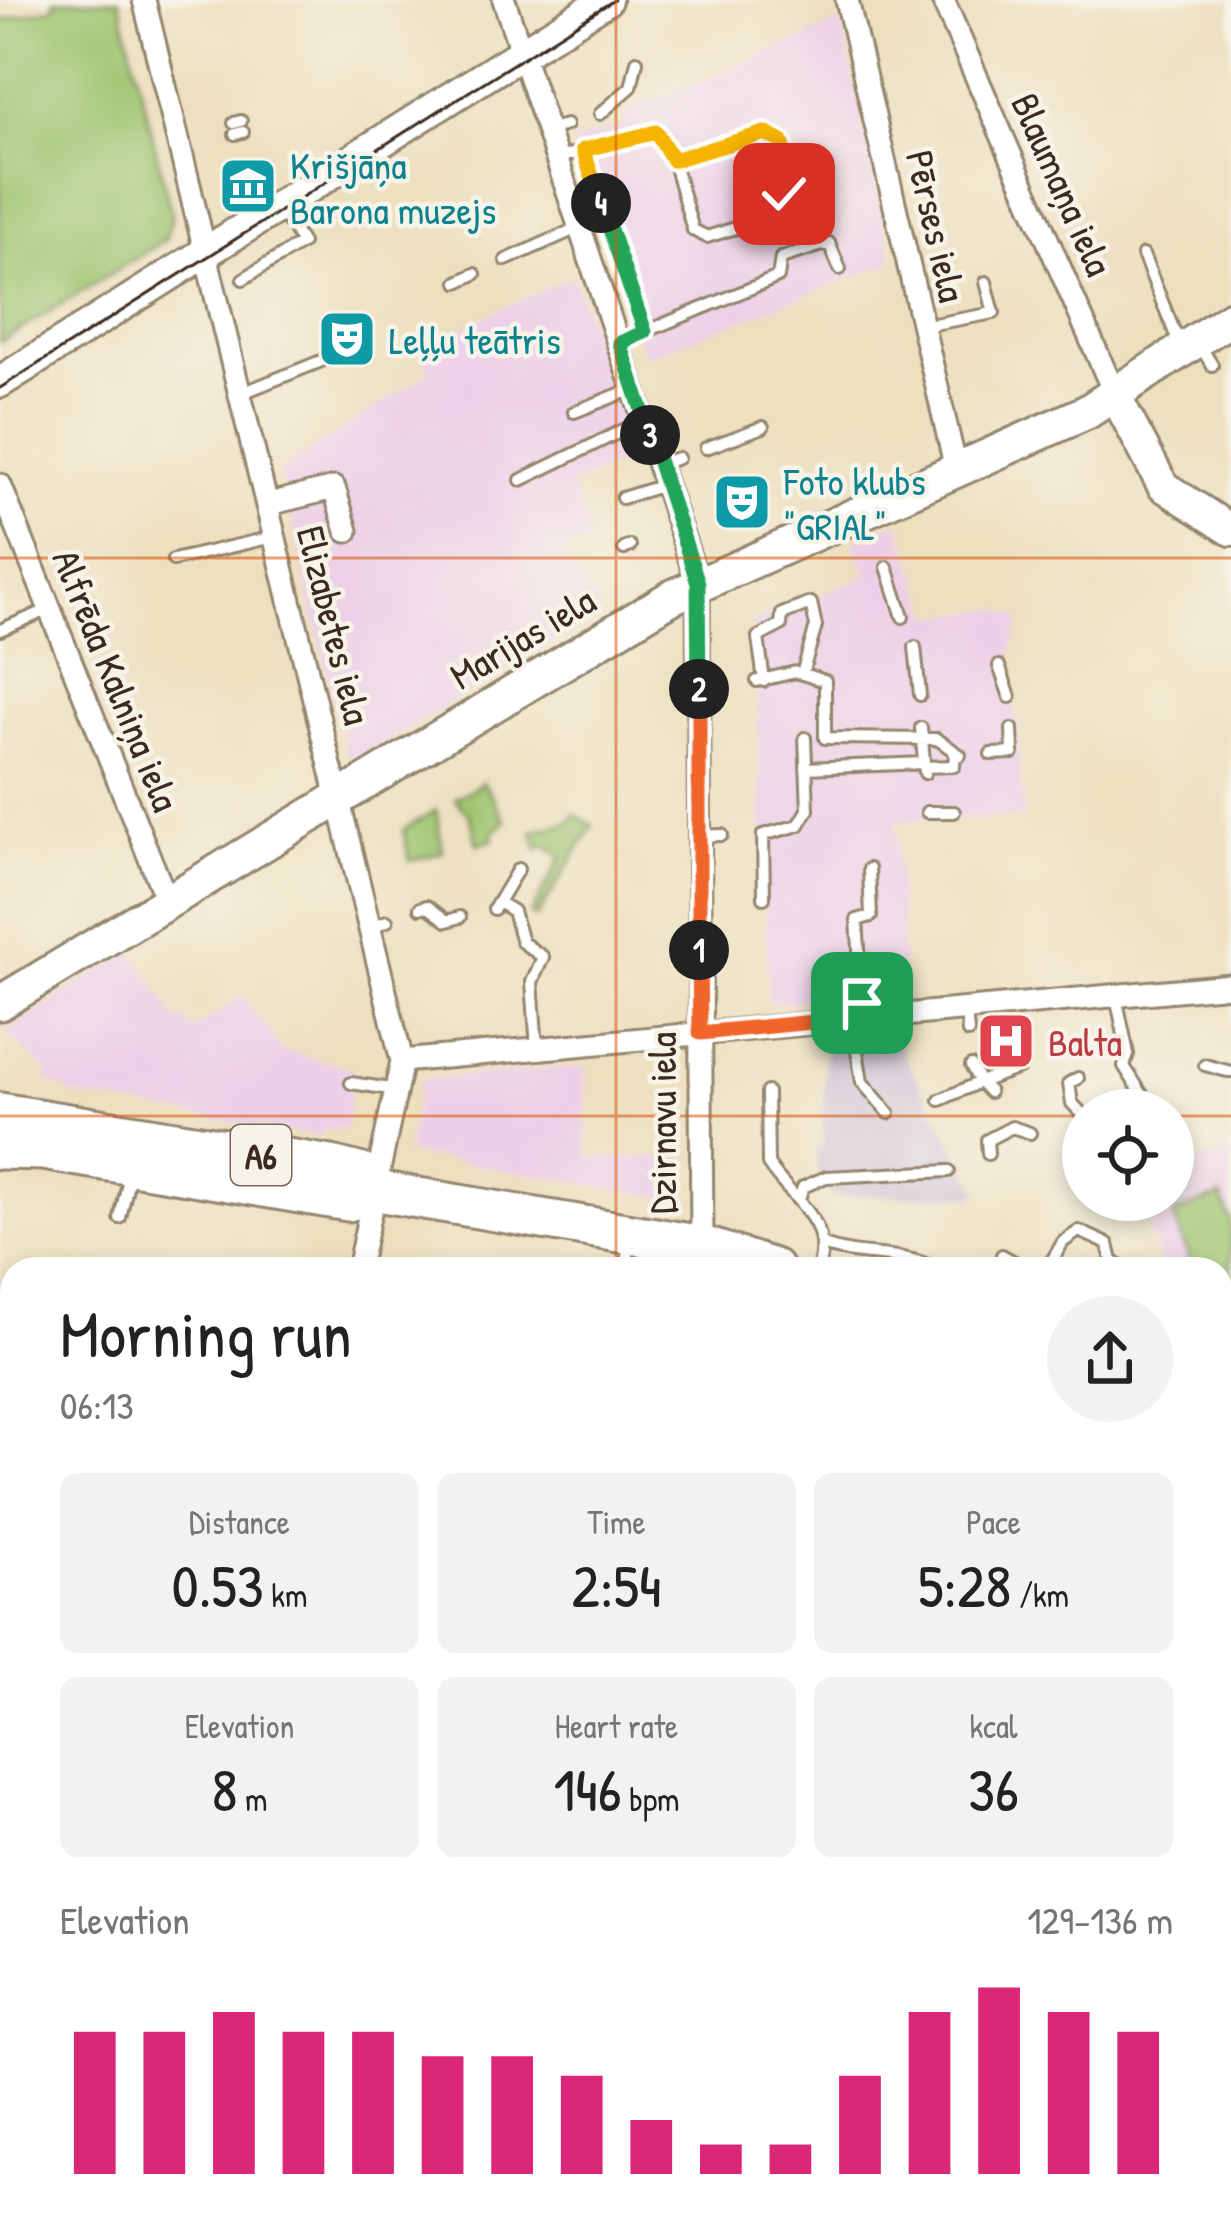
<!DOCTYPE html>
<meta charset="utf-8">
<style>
body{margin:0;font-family:"Patrick Hand",sans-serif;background:#f2f2f2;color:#222;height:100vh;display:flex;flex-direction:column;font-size:45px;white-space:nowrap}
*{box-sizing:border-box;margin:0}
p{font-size:39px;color:#767676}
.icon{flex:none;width:66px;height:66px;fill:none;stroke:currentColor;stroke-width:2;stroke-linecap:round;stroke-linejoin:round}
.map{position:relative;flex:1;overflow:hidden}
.side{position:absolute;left:0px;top:1257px;width:1233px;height:975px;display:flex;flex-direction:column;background:#fff;border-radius:36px 36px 0 0;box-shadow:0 6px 18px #0003}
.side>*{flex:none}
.fabs{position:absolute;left:1062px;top:1089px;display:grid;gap:24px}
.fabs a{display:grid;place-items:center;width:132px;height:132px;border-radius:50%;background:#fff;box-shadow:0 6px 18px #0003;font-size:60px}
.pin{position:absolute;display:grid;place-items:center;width:102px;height:102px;color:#fff;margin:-51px;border-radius:24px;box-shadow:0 6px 18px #0006}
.km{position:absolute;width:60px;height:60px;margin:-30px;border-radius:50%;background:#222;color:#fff;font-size:33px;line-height:60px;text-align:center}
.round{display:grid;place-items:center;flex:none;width:126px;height:126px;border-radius:63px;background:#f2f2f2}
.headline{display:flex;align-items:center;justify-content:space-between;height:204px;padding:0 60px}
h1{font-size:66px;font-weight:600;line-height:90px}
.figures{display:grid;grid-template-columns:repeat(3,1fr);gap:18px;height:204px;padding:12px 60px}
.figures div{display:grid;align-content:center;border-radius:18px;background:#f2f2f2;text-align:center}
.figures b{font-size:60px;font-weight:600}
.figures small{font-size:33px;font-weight:400}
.figures p{font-size:33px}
.chart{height:336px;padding:24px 60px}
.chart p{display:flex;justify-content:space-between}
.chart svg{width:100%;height:216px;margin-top:12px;stroke:#db2777;stroke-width:6}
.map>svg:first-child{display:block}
.built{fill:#edd0e8}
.industrial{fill:#ccbed4}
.green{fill:#9fc570;stroke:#6d7847;stroke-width:3}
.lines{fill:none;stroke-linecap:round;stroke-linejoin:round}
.lane-casing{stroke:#94856e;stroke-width:16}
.street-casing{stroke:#94856e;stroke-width:27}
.secondary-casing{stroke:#94856e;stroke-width:36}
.primary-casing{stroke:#94856e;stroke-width:39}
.highway-casing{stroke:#94856e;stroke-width:45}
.lane{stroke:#fff;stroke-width:10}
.street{stroke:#fff;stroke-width:21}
.secondary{stroke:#fff;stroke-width:30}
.primary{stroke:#fff;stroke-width:33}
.highway{stroke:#fff;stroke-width:39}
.tram{stroke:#3b2a1e;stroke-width:3}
.rail-casing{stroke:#3b2a1e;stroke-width:9}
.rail{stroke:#f7f3e8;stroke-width:4.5;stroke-dasharray:14;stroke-linecap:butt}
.split-1-casing{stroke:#fff;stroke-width:24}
.split-2-casing{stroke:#fff;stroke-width:24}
.split-3-casing{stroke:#fff;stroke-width:24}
.split-4-casing{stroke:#fff;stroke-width:24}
.split-5-casing{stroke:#fff;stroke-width:24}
.split-6-casing{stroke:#fff;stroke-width:24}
.split-1{stroke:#f0652b;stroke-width:15}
.split-2{stroke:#f0652b;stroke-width:15}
.split-3{stroke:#22a559;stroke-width:15}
.split-4{stroke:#22a559;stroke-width:15}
.split-5{stroke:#f5b400;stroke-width:15}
.split-6{stroke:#f5b400;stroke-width:15}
.grid{fill:none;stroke:#d7540e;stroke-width:3;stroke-opacity:0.55}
.labels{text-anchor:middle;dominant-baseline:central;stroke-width:9;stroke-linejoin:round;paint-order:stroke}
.shield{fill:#f7f3e8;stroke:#73665b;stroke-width:3}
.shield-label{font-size:36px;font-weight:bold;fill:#3b2a1e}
.culture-label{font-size:39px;fill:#0d838f;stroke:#f7f3e8;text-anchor:start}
.street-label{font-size:39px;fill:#3b2a1e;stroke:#f7f3e8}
.health-label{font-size:39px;fill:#be3a42;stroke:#f7f3e8;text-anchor:start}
</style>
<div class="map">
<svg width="1231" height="2231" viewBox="0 0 1231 2231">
<rect width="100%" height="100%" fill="#f7f3e8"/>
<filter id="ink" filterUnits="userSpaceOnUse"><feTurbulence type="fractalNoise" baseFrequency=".00833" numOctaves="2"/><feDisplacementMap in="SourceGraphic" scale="24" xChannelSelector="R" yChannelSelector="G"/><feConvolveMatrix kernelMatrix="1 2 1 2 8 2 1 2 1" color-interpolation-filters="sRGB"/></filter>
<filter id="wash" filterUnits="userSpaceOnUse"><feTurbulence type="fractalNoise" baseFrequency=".004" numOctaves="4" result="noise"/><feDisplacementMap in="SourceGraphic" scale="48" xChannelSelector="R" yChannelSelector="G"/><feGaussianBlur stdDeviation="2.7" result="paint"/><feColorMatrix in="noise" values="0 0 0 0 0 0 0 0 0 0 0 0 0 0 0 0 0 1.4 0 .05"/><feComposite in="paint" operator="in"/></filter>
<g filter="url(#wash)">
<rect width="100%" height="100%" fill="#ede0bf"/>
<path class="built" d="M841,22L893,262L645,357L572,141L628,124L625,113Z
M573,276L635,458L571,484L592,541L561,553L602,611L357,760L347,756L280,471L431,371L417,349Z
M899,521L932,616L996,609L1021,618L1011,655L1024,817L896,821L904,994L769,1004L754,621L867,576L853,541Z
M132,950L178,1021L183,1018L193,1030L242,995L282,1050L354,1069L346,1128L323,1130L321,1137L216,1120L73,1095L46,1079L48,1073L6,1031Z
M585,1066L589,1158L683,1157L675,1199L406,1153L421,1079Z
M1231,1150V1467L1221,1461V1269H1163L1137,1200H1173V1169Z
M0,1893L12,1895V2079L0,2076Z"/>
<path class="industrial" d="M894,1038L980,1192L974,1196H831L817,1170V1148H823L825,1045Z"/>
<path class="green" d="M54,0H119L172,216L165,240L0,342V21L55,7Z
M483,782L506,821L492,834L494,840L477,844L470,816L455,799Z
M436,810L443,852L410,861L403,830Z
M574,814L593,825L537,917L531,914L562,856L545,845L538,849L533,831L570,822Z
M1221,1196L1231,1222V1289L1221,1293V1269H1193L1173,1214Z"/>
</g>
<g filter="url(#ink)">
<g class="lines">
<defs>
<path id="lane" d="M600,114L631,87L637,61
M234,123L241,121
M548,130L566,125
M235,134L243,132
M583,150L656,132L673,160L693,230L707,237L748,224L750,206L785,194L795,183L782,142L767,132L673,160
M557,159L583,150L645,332L619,343
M1143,255L1179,343
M506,260L580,227
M243,279L302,243L280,209
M458,282L475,274
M923,326L994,313L986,282
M645,332L778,277L781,258L829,243L840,269
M1199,344L1212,365
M242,393L331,357
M574,412L635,388
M706,448L763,427
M660,464L678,458
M521,480L642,421
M622,498L664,485
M624,549L630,546
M173,560L273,537
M887,567L903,617
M0,630L50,609
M915,647L920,695
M999,666L1010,697
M699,681H721
M757,681L796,672L825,681V738L937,739L960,755
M764,681L758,637L781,625L782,614L811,603L816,626L802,674
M921,728L925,773
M991,754L1013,753L1012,729
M924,767L954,766L955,754
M806,768L924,763
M927,812H954
M700,836L722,835
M764,898L763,835L799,825L808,810L805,738
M498,902L513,911L522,942L543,957L532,982L537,1048
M420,908L427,906L447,921L460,917
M494,909L518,869
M369,928L387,921
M860,963L857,920L871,916L869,869
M1116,996L1128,1054L1124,1066L1152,1110
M862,998L864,1017
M966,1011L968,1032
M852,1020L862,1082L889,1113
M1205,1065L1231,1072
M1078,1078L1069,1083L1072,1103L1083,1115
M351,1083L397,1090
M767,1092L768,1164C791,1200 834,1220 818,1269
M989,1092L980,1082L1019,1068
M940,1100L980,1082L971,1066
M988,1154L987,1140L1012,1127L1030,1133
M799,1199L803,1187L826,1177L949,1171
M120,1218L130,1174
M823,1245C862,1259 900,1250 937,1269
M1002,1255L1027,1269
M359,1264L383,1269
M627,1269L629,1243
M1047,1269L1063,1242L1079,1231L1108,1244L1112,1261L1124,1269
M1221,1444L1231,1452
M1221,1537L1231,1543
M1223,1562L1231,1564
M0,1842L12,1843
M1221,2015L1231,2013
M247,2220L256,2231
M853,2220V2231
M1197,2220L1198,2231
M941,2231L944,2220
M992,2231L995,2220
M1039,2231L1041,2220"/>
<path id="street" d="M144,0L402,1061L358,1269
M504,0L698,583L702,1246
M847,0L956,469
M943,0L1116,397
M0,485L167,901
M269,504L334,488L347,531
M402,1061L1231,985
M1221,1935L1231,1937
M472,2220L481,2231
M138,2231L140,2220"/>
<path id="secondary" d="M0,382L606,0
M1116,397L1163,486L1231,530
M709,2220V2231
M168,2231L180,2220
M626,2231L639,2220"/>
<path id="primary" d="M0,1003L672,597L1087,412L1231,318"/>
<path id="highway" d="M0,1113L331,1166L362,1174L377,1191
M0,1149L43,1150L348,1201L377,1191L702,1246L773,1269
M1221,1503L1231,1509"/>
</defs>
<use href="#lane" class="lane-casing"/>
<use href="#street" class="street-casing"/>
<use href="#secondary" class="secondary-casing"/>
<use href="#primary" class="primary-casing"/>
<use href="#highway" class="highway-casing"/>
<use href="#lane" class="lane"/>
<use href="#street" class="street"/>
<use href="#secondary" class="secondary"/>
<use href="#primary" class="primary"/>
<use href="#highway" class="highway"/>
<path class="tram" d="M0,388L614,0"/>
<defs>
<path id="rail" d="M0,1556L12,1558
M0,1585L12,1587
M1221,1712L1231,1714
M1221,1742L1231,1744"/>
</defs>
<use href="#rail" class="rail-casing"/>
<use href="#rail" class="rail"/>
</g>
</g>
<g class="lines" filter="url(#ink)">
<defs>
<path id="split-1" d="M699,950L700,1033L864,1017L862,1003"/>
<path id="split-2" d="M699,689V950"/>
<path id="split-3" d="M650,435L698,583L699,689"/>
<path id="split-4" d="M601,203L645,332L620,343L650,435"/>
<path id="split-5" d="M601,203L583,150L656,132L673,160L765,133"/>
<path id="split-6" d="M765,133L782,142L795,183L784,194"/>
</defs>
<use href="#split-1" class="split-1-casing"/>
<use href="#split-2" class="split-2-casing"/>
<use href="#split-3" class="split-3-casing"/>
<use href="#split-4" class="split-4-casing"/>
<use href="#split-5" class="split-5-casing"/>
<use href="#split-6" class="split-6-casing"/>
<use href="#split-1" class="split-1"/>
<use href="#split-2" class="split-2"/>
<use href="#split-3" class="split-3"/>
<use href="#split-4" class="split-4"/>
<use href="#split-5" class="split-5"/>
<use href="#split-6" class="split-6"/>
</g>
<path class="grid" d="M616,0V1269M0,558H1231M0,1116H1083M1173,1116H1231M0,1673H12M1221,1673H1231M616,2220V2231"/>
<defs>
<symbol id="museum-square" viewBox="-11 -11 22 22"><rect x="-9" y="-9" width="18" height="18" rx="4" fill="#0f9aa8" stroke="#f7f3e8"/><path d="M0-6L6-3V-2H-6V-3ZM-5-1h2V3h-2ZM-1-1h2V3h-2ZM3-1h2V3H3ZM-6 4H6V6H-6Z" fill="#fff"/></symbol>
<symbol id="theatre-square" viewBox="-11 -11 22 22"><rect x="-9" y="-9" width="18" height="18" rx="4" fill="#0f9aa8" stroke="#f7f3e8"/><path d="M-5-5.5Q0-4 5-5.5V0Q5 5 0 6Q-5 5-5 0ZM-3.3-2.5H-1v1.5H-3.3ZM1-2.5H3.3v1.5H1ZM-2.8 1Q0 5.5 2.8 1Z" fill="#fff"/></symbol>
<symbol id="hospital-square" viewBox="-11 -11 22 22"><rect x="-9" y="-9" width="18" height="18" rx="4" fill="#e0444e" stroke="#f7f3e8"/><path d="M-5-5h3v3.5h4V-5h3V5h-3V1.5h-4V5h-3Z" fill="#fff"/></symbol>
</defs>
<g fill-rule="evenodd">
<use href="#museum-square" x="215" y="153" width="66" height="66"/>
<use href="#theatre-square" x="314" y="306" width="66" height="66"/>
<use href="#theatre-square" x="709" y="469" width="66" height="66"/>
<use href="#hospital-square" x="973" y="1008" width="66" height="66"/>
</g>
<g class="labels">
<rect class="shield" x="231" y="1125" width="60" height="60" rx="9"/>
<g class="shield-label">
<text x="261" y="1155">A6</text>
</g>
<g class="culture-label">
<text x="290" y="164">Krišjāņa<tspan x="290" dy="45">Barona muzejs</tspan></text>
<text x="389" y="339">Leļļu teātris</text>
<text x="784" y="480">Foto klubs<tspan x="784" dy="45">"GRIAL"</tspan></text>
</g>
<g class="street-label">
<text transform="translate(1063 184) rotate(66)">Blaumaņa iela</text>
<text transform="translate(937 226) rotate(77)">Pērses iela</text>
<text transform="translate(335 625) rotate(76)">Elizabetes iela</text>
<text transform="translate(522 637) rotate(-31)">Marijas iela</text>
<text transform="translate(117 680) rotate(68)">Alfrēda Kalniņa iela</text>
<text transform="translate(661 1123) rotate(-90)">Dzirnavu iela</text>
</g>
<g class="health-label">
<text x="1048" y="1041">Balta</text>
</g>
</g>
</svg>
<div class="fabs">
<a><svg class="icon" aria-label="locate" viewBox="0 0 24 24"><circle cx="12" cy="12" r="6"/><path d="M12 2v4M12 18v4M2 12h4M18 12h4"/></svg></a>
</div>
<div class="pin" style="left:862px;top:1003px;background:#1e9e55"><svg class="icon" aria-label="arrive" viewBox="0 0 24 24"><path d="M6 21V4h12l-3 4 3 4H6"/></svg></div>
<div class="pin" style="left:784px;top:194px;background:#d93025"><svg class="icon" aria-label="check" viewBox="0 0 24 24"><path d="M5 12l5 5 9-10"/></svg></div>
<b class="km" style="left:699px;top:950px">1</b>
<b class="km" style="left:699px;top:689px">2</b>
<b class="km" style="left:650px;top:435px">3</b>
<b class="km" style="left:601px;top:203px">4</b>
<section class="side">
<div class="headline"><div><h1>Morning run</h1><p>06:13</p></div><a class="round"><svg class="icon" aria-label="share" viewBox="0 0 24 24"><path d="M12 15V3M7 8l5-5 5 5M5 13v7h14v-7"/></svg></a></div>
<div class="figures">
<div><p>Distance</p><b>0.53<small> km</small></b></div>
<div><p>Time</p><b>2:54</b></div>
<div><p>Pace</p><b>5:28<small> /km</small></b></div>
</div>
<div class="figures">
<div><p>Elevation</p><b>8<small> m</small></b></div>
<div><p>Heart rate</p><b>146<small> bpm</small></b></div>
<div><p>kcal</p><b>36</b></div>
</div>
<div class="chart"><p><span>Elevation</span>129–136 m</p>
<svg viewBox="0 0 160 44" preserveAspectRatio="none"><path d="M5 44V15M15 44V15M25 44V11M35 44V15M45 44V15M55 44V20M65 44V20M75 44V24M85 44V33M95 44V38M105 44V38M115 44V24M125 44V11M135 44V6M145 44V11M155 44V15"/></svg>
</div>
</section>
</div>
